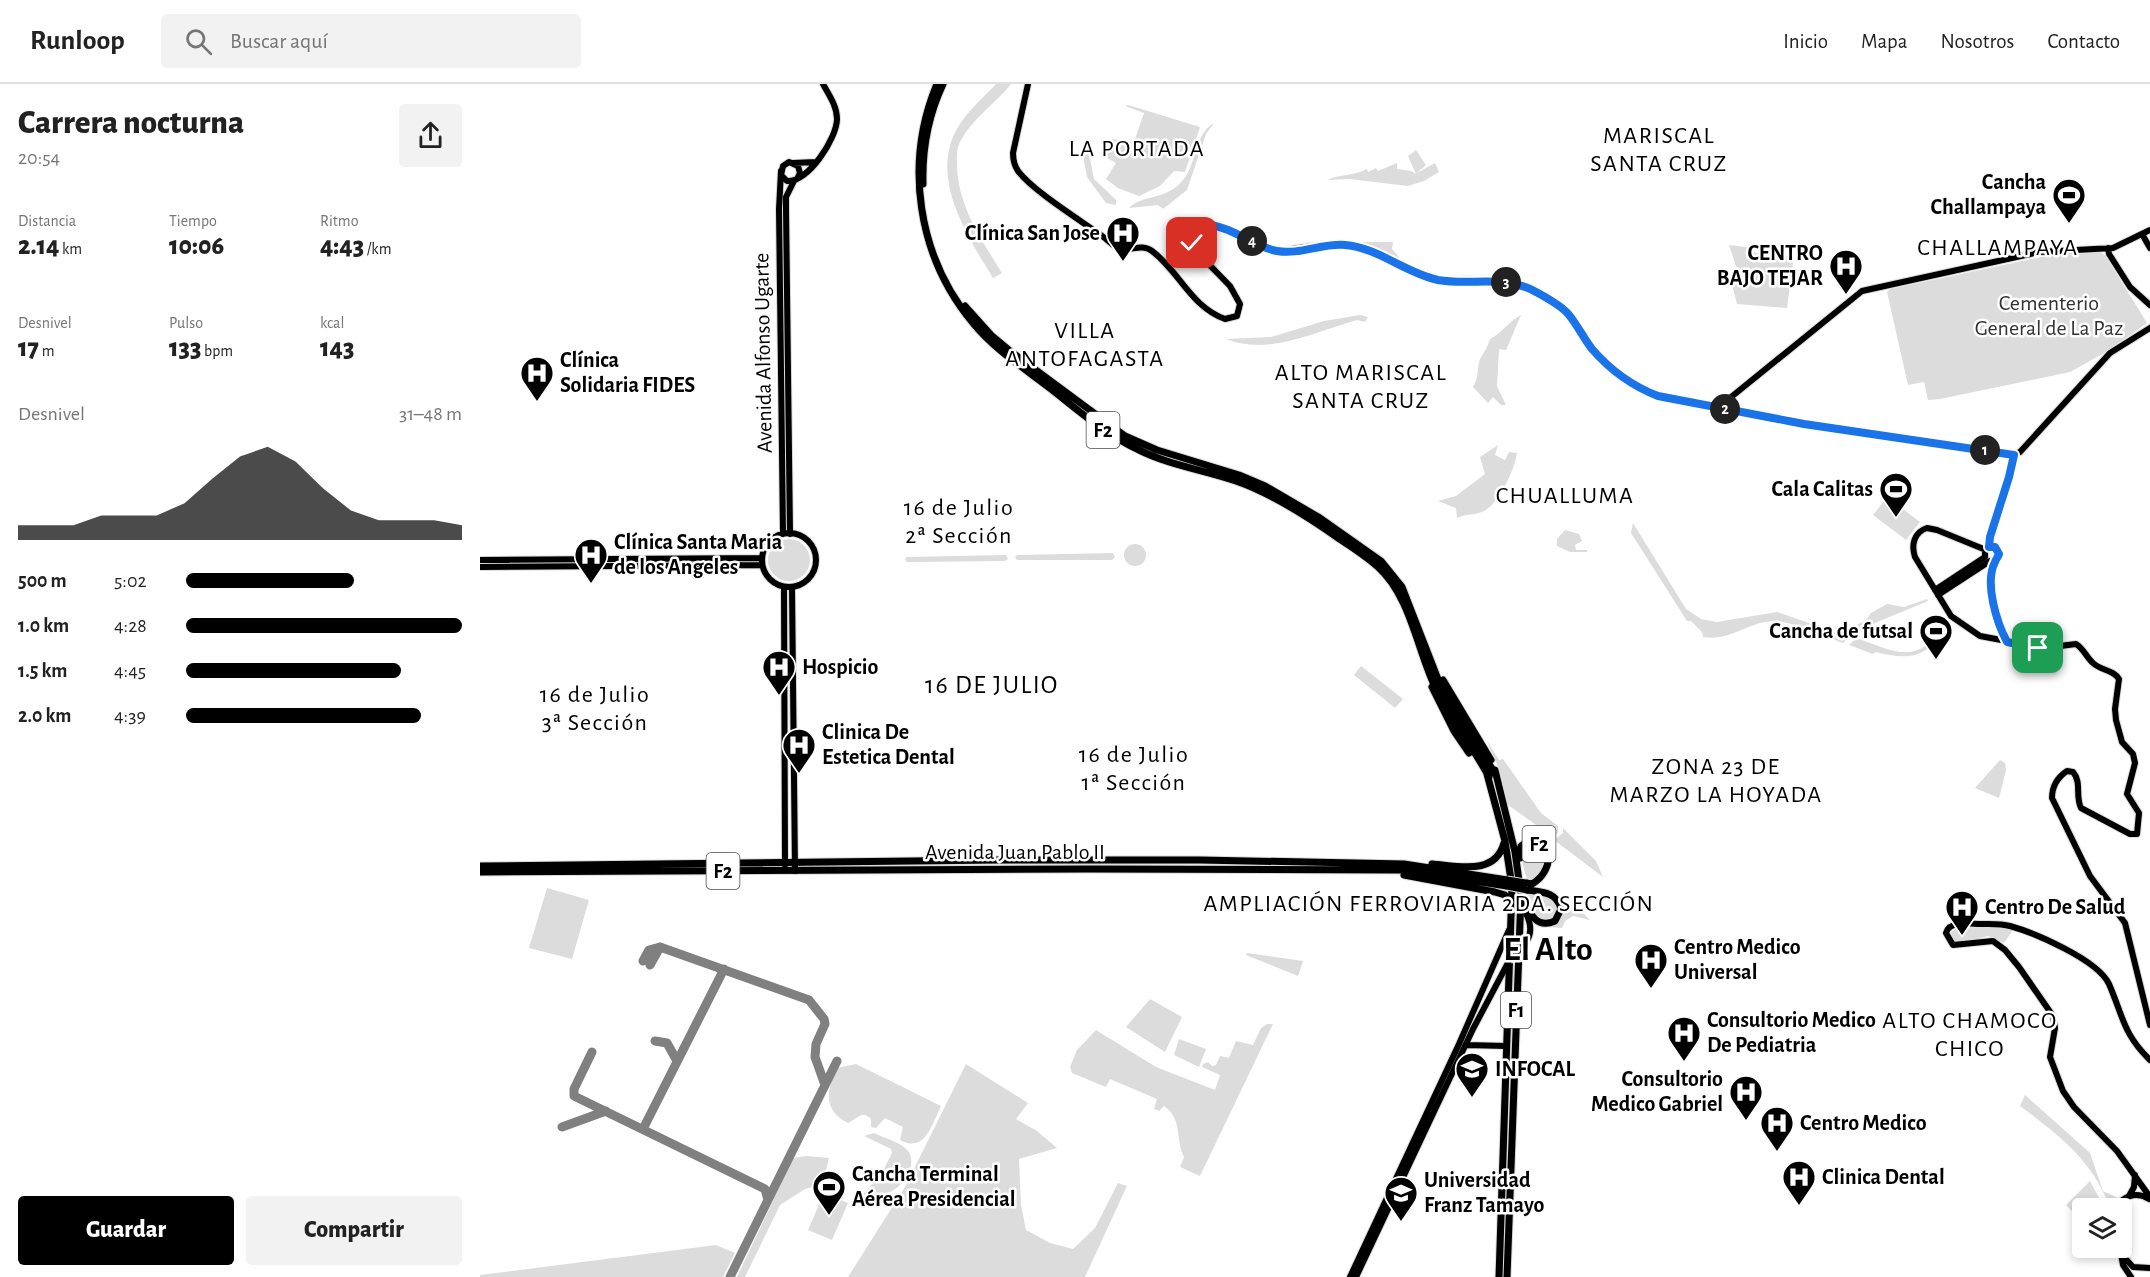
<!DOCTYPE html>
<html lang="es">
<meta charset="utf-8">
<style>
body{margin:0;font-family:"Alegreya Sans",sans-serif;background:#f2f2f2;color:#222;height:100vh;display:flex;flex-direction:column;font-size:22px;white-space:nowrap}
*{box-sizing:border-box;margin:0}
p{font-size:20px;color:#767676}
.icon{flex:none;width:33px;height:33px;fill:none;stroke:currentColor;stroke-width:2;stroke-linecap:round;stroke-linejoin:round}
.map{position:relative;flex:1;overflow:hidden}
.panel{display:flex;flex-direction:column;background:#fff;width:480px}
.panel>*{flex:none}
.controls{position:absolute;left:1592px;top:1114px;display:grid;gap:12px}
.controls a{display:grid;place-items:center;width:60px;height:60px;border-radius:6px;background:#fff;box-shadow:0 3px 9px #0003;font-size:30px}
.pin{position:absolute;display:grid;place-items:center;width:51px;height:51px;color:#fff;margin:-26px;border-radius:12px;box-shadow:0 3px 9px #0006}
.km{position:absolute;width:30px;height:30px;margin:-15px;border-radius:50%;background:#222;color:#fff;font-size:16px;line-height:30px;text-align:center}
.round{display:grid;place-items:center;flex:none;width:63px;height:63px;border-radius:6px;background:#f2f2f2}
.head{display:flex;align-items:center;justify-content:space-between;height:102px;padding:0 18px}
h1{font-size:33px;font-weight:800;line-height:45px}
.metrics{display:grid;grid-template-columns:repeat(3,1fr);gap:9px;height:102px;padding:6px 18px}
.metrics div{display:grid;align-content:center}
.metrics b{font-size:26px;font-weight:800}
.metrics small{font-size:16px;font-weight:400}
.metrics p{font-size:16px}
.chart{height:168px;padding:12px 18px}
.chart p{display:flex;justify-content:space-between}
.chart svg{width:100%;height:108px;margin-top:6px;fill:#000;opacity:.7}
.cta{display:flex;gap:12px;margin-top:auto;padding:12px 18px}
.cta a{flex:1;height:69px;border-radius:6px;background:#000;color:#fff;font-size:24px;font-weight:800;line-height:69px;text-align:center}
.cta a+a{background:#f2f2f2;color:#222}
ul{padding:0 18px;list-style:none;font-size:20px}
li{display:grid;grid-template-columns:96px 72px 1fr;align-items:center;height:45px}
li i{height:15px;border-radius:8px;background:#000}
header{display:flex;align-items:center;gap:36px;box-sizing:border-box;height:84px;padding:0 30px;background:#fff;border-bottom:2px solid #e0e0e0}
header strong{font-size:28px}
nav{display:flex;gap:33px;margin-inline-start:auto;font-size:21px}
.search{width:420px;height:54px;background:#f2f2f2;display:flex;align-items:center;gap:15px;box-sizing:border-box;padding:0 21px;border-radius:6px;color:#767676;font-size:22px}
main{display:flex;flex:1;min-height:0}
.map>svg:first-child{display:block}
.green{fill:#dcdcdc}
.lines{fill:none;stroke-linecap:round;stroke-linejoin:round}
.taxiway{stroke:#808080;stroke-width:9}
.major-casing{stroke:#dbdbdb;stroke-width:8}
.highway-casing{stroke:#dbdbdb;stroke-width:9}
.major{stroke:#000;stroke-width:6}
.highway{stroke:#000;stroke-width:7}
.major-bridge-casing{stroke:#dbdbdb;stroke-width:8;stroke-linecap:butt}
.highway-bridge-casing{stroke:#dbdbdb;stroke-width:9;stroke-linecap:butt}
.major-bridge{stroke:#000;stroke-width:6}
.highway-bridge{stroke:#000;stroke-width:7}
.route-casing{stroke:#fff;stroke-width:12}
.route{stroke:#1a73e8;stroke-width:8}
.labels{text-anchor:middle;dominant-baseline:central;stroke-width:5;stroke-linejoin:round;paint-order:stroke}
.shield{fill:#fff;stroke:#4c4c4c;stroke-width:1.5}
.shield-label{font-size:21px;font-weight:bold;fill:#000}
.poi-label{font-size:22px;font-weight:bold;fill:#000;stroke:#fff;text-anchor:start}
.park-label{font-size:22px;fill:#333;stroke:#fff}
.street-label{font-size:22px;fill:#000;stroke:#fff}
.neighbourhood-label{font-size:24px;letter-spacing:1.5px;fill:#000;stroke:#fff}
.quarter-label{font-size:26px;letter-spacing:1.5px;fill:#000;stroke:#fff}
.town-label{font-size:34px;font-weight:bold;fill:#000;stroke:#fff}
</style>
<header>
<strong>Runloop</strong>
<div class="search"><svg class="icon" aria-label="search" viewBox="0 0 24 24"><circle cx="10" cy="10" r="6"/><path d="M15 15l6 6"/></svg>Buscar aquí</div>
<nav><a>Inicio</a><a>Mapa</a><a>Nosotros</a><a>Contacto</a></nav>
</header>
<main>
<section class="panel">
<div class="head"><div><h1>Carrera nocturna</h1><p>20:54</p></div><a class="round"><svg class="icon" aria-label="share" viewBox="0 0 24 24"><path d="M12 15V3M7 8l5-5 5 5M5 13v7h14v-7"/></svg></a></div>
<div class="metrics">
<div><p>Distancia</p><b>2.14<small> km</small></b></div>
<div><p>Tiempo</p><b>10:06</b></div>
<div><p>Ritmo</p><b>4:43<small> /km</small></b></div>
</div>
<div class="metrics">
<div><p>Desnivel</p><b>17<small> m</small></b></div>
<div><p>Pulso</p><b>133<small> bpm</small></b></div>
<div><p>kcal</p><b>143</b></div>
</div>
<div class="chart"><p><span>Desnivel</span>31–48 m</p>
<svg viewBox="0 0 160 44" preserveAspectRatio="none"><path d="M0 44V38L10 38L20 38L30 34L40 34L50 34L60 29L70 19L80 10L90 6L100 12L110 23L120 32L130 36L140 36L150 36L160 38V44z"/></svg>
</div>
<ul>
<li><b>500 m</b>5:02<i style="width:61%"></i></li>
<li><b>1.0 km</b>4:28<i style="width:100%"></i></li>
<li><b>1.5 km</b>4:45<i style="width:78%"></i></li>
<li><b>2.0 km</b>4:39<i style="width:85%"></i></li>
</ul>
<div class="cta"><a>Guardar</a><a>Compartir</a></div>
</section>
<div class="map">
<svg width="1670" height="1193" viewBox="0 0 1670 1193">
<rect width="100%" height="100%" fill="#fff"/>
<path class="green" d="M516,0H531C516,19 493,34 481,56C476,64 477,73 477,83C479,124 501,155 522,189L513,194C488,153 449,94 477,45C486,28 503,14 516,0Z
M648,21L720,43L705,88L694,87L680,102L659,112L638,104L626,95L636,79L624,72L622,63L632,55L654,58L664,29L645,22Z
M734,39L726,50L707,106L683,125L678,121L649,124C662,110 686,117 703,96C717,80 714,50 734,39Z
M601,61L608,65L614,95L636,116V121L626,119L607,93Z
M936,66L946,81L937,89L955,79L959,88L944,97L928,102L869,95L847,96C860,90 874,92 887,85L888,88L896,84L898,87L917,79V85L931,87L936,90L928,72Z
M869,158H913L912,165L919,173L916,175Z
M1249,161L1273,164L1275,169L1314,172L1307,224L1257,220L1251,197L1260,194Z
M1620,168L1625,171L1667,239L1626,268L1590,288L1460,315L1448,316L1444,298L1428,301L1407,208L1410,205L1561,173Z
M880,231L888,233L885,238L877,236C834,248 789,272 746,255L791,253L844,237Z
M1041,231L1026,266L1019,265L1017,302L1026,321H1021L1013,313L1008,319L993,303C1000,293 996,283 1001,273C1005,267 1008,262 1010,255C1023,248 1029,237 1041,231Z
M1018,361L1015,371L1025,376L1029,368L1037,369C1035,384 1020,419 1004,427C996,431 985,430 977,434L976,424L958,417L976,412L1005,390L1000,373Z
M1407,413L1440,438L1426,456L1393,431Z
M1153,439L1206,525L1221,535L1237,538L1297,528L1369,553L1363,559C1346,553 1311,537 1295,537C1269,537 1249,558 1223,553L1222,548L1211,537H1207L1151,449Z
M1085,446L1099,450L1102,457L1095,461L1096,466H1107V468H1090L1077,462V455Z
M288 476a21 21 0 1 1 42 0a21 21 0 1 1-42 0Z
M644 471a11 11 0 1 1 22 0a11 11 0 1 1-22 0Z
M633,469L635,473L632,476H537L535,473L537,471Z
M526,471L528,475L525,477L427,478L425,475L427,473Z
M1447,515L1448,517L1385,543L1376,549L1369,545L1386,536L1391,529L1407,520L1424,523Z
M1455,550L1457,554C1442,577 1420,574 1396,568L1393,570L1369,561L1376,554C1404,563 1436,583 1455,550Z
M881,582L923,615L915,624L874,591Z
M1006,655L1019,676L1023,675L1061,729L1078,742V749L1075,751L1069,750L1025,719L1018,683Z
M1520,676L1525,679L1526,686L1519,714L1495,704Z
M1018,705L1037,795L1035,891L1029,984L1035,794L1015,706Z
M1083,744L1116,777L1123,793L1074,756L1083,749Z
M1047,760L1061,764L1066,772L1058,793L1051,796H1047C1044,783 1037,770 1047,760Z
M67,804L109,816L92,875L49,864Z
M1047,810L1071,813L1078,820V830L1068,838L1057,835L1048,820Z
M1077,813L1099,825L1110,836L1093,832L1085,837L1082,844L1068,843L1081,833L1083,827Z
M1480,843L1522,844L1533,846L1524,859L1508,852L1484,859L1473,858L1471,848Z
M767,869L823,877L818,892L766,871Z
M670,915L702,933L685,968L646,943Z
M787,940H793L720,1092L700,1083L704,1073C695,1055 703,1035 684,1022L679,1027L674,1025L677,1015L630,995L626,1003L592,989L590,983L597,966L616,946L676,983L735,1006L740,991L722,983L723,980L728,978L732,982L736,981L740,972L749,974L756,957L773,961L781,944Z
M699,955L726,965L719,983L694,971Z
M376,980L461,1022C452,1040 445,1070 420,1056L423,1043L405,1034L396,1044L391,1043V1035C382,1025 377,1035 368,1039C342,1026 347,1006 357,984Z
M486,980L548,1019L536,1035L557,1047L577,1064L539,1075L541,1121L546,1146L570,1159L593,1165L615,1144L638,1099L647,1102L605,1193H368L425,1103Z
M1545,1011L1610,1069L1623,1107L1640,1115L1633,1125C1625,1114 1620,1100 1612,1089C1593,1061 1567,1042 1540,1022Z
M394,1049C404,1054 421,1058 428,1067C432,1072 432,1079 430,1085C423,1106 401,1116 380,1114L398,1093H400L412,1069L411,1065L384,1052Z
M326,1072L349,1074L343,1100L325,1105L300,1121L265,1193H257L313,1074Z
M1610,1097L1625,1125H1602V1137L1586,1121Z
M344,1109L368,1119L352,1156L328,1146Z
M236,1161L255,1169L243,1193H0V1191Z"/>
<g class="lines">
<path class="taxiway" d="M163,877L169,866L180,863L329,916L344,935L345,940L336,960L335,973L345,1001
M170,881L180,863
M175,957L187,959L197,977
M112,968L94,1005V1012L285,1105L288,1116L250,1193
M82,1043L126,1027
M163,1045L244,885
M288,1116L357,977"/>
<defs>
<path id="major" d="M548,0L533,69C533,76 534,81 538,87C553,107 600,136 622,152C627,155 631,160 636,163C648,170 660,158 672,167C699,187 711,223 745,235L757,232L760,220L750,202L713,164L714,152L725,141H736L798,167L847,160L875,163L958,195L1016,196L1054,206L1089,231L1113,266L1137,290L1160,305L1178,312L1324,340L1534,371L1540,368L1630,269L1670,244
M313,79L336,78
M301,87L299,125L303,450
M317,95L320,89L318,82L309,78L303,82L301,91L307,97C328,99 357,54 357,35C357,22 349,11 343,0
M1662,150L1670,164
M1628,164L1629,170L1650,203L1670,221
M1242,324L1245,318L1382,207L1559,168L1633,164L1670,146
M282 476a27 27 0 1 1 54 0a27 27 0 1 1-54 0Z
M310,450L306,125V113L314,97
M1509,463L1534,371
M1506,466L1457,446L1447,444C1434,448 1431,461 1435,473L1471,532L1500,552L1564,564L1596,560C1604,565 1606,573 1613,579C1621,587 1633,585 1639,595L1635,625L1636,636L1642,658L1653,670L1655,679L1647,710L1659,729L1657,750H1650L1601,724C1595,712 1602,698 1593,688L1587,687C1578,693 1572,702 1572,714L1610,792L1645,839L1670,941
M1505,473V468L1508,463H1514L1518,466L1519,472C1502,495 1515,536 1527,558
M0,476L282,474
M0,483L282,481
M304,503L305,781
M312,503L315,787
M1455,506L1505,473
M1458,511L1510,477
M1041,819C1048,832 1055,846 1046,858
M986,961L1026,962
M1670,976C1643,950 1643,932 1629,900C1618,876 1555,849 1530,842C1520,839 1509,840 1498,840C1488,839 1469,837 1466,849L1473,861L1513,857L1525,866L1539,883L1573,932L1575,944L1570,973L1583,1007L1594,1023L1637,1067L1670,1113
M1649,1112L1654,1103L1655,1091
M1635,1125C1642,1112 1656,1107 1669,1115
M1640,1164L1643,1181L1651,1193
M1642,1171L1653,1183L1670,1184
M870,1193L979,960L1029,846
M876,1193L993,945L1029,877"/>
<path id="highway" d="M457,0C424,79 437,172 493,239C514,265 544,284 571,305C599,327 626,351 659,366C689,381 724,386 756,397C793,410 827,432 858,454C872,463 886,472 898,483C931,513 937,566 956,605C971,636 993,663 1009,693
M443,100C442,65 448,32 463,0
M485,222L512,252L530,267L645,352L677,366L759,391L785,402L840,434L901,477L922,503L961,603L1016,691
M963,596L1011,676
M952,603L974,647L989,669
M1015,686L1035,768L1041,811L1027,1193
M1007,690L1025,757L1032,802L1019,1193
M1040,774L1041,762L1048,757L1062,762L1069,772C1068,784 1062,794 1052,800L1046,799
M952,780C978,782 1015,792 1024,759
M0,782L518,776H720L924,780L1027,796
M0,788L608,785L922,786L1027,802
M924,791L1015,808L1025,811L1030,822
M1042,812C1049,827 1055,846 1075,837L1081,825C1077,808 1062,808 1047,806"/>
</defs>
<use href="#major" class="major-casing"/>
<use href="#highway" class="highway-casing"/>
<use href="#major" class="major"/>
<use href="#highway" class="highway"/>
<defs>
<path id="major-bridge" d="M1029,877L1046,858"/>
<path id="highway-bridge" d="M1027,796L1046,799
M1027,802L1047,806"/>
</defs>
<use href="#major-bridge" class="major-bridge-casing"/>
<use href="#highway-bridge" class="highway-bridge-casing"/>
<use href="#major-bridge" class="major-bridge"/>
<use href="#highway-bridge" class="highway-bridge"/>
</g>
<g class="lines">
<defs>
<path id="route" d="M712,159L718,146L730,141C754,144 774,163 797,167C820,171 842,159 865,161C899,164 925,189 958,196C991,202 1025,190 1056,208C1067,214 1082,222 1089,231C1098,242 1104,255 1112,265C1131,287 1152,302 1178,312L1324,340L1534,371L1529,393L1510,453L1509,463H1515L1519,470C1518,473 1516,475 1515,478C1504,499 1517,539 1527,558L1558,564"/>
</defs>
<use href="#route" class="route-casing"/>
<use href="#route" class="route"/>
</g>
<defs>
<symbol id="stadium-pin" viewBox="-11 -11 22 30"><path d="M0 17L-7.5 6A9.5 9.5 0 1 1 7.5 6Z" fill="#000" stroke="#fff"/><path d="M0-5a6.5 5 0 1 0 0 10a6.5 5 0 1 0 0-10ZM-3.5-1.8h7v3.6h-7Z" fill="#fff"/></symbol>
<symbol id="hospital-pin" viewBox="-11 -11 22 30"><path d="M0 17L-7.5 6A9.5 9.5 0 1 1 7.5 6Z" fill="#000" stroke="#fff"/><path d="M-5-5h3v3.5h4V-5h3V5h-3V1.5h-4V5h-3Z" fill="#fff"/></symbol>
<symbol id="university-pin" viewBox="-11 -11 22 30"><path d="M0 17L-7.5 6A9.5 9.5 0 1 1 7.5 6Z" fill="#000" stroke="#fff"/><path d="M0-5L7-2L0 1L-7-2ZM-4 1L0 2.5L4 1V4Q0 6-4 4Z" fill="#fff"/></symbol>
</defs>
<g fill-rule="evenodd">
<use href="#stadium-pin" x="1570" y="92" width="38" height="52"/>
<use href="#hospital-pin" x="624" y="130" width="38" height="52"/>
<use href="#hospital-pin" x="1347" y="163" width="38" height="52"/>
<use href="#hospital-pin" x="38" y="270" width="38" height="52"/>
<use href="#stadium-pin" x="1397" y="386" width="38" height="52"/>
<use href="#hospital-pin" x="92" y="452" width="38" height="52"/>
<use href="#stadium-pin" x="1437" y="528" width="38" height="52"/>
<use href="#hospital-pin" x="280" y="564" width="38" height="52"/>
<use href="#hospital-pin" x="300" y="642" width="38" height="52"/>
<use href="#hospital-pin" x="1463" y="804" width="38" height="52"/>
<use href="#hospital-pin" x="1152" y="857" width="38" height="52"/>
<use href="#hospital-pin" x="1185" y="930" width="38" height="52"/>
<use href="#university-pin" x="973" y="966" width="38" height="52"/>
<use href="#hospital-pin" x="1247" y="989" width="38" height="52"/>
<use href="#hospital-pin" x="1278" y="1020" width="38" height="52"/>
<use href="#hospital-pin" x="1300" y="1074" width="38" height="52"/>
<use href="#stadium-pin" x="330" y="1084" width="38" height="52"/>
<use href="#university-pin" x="902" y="1090" width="38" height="52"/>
</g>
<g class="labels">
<g class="shield">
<rect x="606.5" y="328" width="33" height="36" rx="4.5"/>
<rect x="1042.5" y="742" width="33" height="36" rx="4.5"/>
<rect x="226.5" y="769" width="33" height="36" rx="4.5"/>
<rect x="1021" y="908" width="30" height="36" rx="4.5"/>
</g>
<g class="shield-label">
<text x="623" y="346">F2</text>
<text x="1059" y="760">F2</text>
<text x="243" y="787">F2</text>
<text x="1036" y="926">F1</text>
</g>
<g class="poi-label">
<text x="1566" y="98" text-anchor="end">Cancha<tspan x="1566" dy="25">Challampaya</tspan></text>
<text x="620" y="149" text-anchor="end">Clínica San Jose</text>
<text x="1343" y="169" text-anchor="end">CENTRO<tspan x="1343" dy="25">BAJO TEJAR</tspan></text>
<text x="80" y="276">Clínica<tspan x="80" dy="25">Solidaria FIDES</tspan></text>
<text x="1393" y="405" text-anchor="end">Cala Calitas</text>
<text x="134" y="458">Clínica Santa Maria<tspan x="134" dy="25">de los Angeles</tspan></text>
<text x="1433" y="547" text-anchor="end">Cancha de futsal</text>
<text x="322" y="583">Hospicio</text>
<text x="342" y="648">Clinica De<tspan x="342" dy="25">Estetica Dental</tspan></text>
<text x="1505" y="823">Centro De Salud</text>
<text x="1194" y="863">Centro Medico<tspan x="1194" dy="25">Universal</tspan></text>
<text x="1227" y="936">Consultorio Medico<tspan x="1227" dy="25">De Pediatria</tspan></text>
<text x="1015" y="985">INFOCAL</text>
<text x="1243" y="995" text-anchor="end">Consultorio<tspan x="1243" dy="25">Medico Gabriel</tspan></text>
<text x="1320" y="1039">Centro Medico</text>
<text x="372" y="1090">Cancha Terminal<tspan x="372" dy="25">Aérea Presidencial</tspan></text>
<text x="1342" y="1093">Clinica Dental</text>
<text x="944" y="1096">Universidad<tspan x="944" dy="25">Franz Tamayo</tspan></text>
</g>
<g class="park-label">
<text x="1569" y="219">Cementerio<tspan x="1569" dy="25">General de La Paz</tspan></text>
</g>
<g class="street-label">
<text transform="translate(283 269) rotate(-91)">Avenida Alfonso Ugarte</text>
<text x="535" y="768">Avenida Juan Pablo II</text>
</g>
<g class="neighbourhood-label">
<text x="1179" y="52">MARISCAL<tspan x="1179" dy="28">SANTA CRUZ</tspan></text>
<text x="657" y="65">LA PORTADA</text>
<text x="1518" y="164">CHALLAMPAYA</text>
<text x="605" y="247">VILLA<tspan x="605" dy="28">ANTOFAGASTA</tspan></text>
<text x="881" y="289">ALTO MARISCAL<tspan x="881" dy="28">SANTA CRUZ</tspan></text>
<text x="1085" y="412">CHUALLUMA</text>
<text x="479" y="424">16 de Julio<tspan x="479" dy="28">2ª Sección</tspan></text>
<text x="115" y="611">16 de Julio<tspan x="115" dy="28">3ª Sección</tspan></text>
<text x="654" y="671">16 de Julio<tspan x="654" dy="28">1ª Sección</tspan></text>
<text x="1236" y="683">ZONA 23 DE<tspan x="1236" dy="28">MARZO LA HOYADA</tspan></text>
<text x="949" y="820">AMPLIACIÓN FERROVIARIA 2DA. SECCIÓN</text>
<text x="1490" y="937">ALTO CHAMOCO<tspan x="1490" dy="28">CHICO</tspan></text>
</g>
<g class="quarter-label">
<text x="512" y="601">16 DE JULIO</text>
</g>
<g class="town-label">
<text x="1068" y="866">El Alto</text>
</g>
</g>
</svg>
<div class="controls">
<a><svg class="icon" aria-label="layers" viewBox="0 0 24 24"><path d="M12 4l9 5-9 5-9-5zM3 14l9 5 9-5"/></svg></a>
</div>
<div class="pin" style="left:1558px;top:564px;background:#1e9e55"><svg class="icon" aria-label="arrive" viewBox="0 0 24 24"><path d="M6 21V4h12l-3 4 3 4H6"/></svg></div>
<div class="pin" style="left:712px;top:159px;background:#d93025"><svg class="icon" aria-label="check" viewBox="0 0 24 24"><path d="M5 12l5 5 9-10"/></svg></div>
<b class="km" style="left:1505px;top:366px">1</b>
<b class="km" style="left:1245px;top:325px">2</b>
<b class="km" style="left:1026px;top:198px">3</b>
<b class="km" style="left:772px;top:157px">4</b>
</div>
</main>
